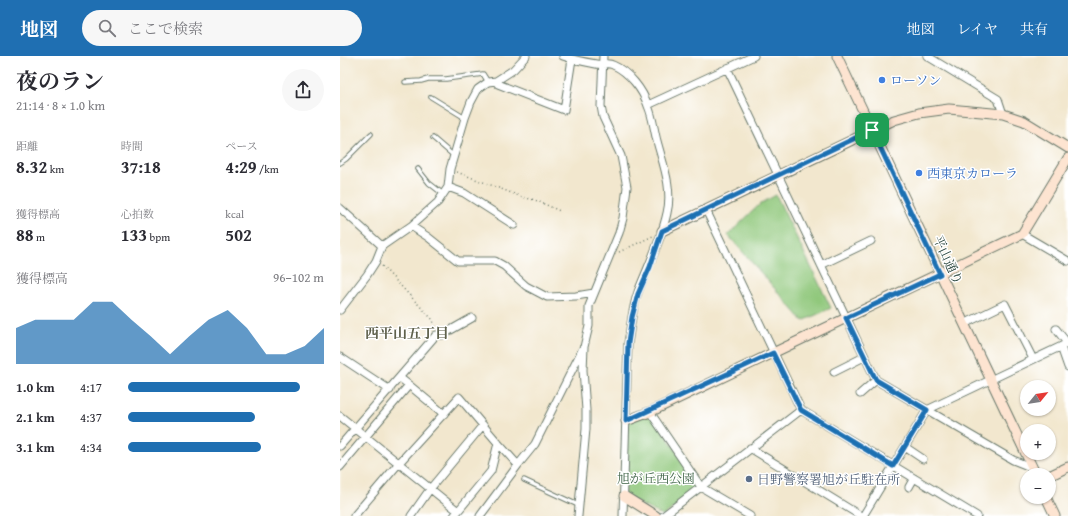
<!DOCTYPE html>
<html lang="ja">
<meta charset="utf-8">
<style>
body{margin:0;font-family:"Gentium Book Plus","Noto Serif JP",serif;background:#f7f7f7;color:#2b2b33;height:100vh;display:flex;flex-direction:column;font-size:15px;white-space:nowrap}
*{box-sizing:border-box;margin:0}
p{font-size:13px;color:#7c7c81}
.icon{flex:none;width:22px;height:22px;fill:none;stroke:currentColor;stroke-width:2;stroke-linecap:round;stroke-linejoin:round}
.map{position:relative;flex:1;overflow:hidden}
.drawer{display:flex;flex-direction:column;background:#fff;width:340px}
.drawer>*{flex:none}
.needle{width:26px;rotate:60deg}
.buttons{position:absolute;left:680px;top:324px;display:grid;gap:8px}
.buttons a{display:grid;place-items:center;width:36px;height:36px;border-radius:50%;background:#fff;box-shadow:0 1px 3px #0004;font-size:20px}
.pin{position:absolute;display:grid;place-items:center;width:34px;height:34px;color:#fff;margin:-17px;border-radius:8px;box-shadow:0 2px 6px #0006}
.round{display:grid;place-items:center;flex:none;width:42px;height:42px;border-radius:21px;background:#f7f7f7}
.summary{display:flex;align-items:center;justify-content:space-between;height:68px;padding:0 16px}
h1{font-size:22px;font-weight:700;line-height:30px}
.stats{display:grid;grid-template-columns:repeat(3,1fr);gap:6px;height:68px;padding:4px 16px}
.stats div{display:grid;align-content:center}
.stats b{font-size:17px;font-weight:700}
.stats small{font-size:11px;font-weight:400}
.stats p{font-size:11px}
.chart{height:112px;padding:8px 16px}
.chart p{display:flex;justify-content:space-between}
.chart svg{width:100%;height:72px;margin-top:4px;fill:#1f6fb2;opacity:.7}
ul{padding:0 16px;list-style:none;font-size:13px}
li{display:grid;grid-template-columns:64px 48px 1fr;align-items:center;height:30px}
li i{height:10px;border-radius:5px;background:#1f6fb2}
header{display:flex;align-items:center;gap:24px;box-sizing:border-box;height:56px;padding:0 20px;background:#1f6fb2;color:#fff}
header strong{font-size:19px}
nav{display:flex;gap:22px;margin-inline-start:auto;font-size:14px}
.search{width:280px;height:36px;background:#f7f7f7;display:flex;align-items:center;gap:10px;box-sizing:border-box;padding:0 14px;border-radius:22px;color:#7c7c81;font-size:15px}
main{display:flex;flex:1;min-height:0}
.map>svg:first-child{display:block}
.green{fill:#8fc77a;stroke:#578257}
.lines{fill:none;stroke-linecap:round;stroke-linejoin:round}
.lane-casing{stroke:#69786a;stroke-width:5.5}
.street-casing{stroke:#69786a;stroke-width:9}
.secondary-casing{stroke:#69786a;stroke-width:11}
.path{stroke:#69786a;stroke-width:1.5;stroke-dasharray:1 3;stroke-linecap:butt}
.lane{stroke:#fff;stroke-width:3.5}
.street{stroke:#fff;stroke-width:7}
.secondary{stroke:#fde4d1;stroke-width:9}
.route-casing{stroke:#fff;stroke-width:8}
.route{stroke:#1f6fb2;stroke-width:5}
.shop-dot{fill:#3f7fe0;stroke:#fff;stroke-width:1.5}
.service-dot{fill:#5c6f8a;stroke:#fff;stroke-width:1.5}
.labels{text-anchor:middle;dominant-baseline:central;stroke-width:3;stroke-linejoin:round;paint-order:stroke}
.shop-label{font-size:13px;fill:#366cbe;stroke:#fff;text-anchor:start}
.street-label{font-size:13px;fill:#1f3d34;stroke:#fff}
.park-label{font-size:13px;fill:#416649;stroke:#fff}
.service-label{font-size:13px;fill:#4e5e75;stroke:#fff;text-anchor:start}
.neighbourhood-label{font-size:14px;font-weight:bold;fill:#5f614c;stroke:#fff}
</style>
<header>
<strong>地図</strong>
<div class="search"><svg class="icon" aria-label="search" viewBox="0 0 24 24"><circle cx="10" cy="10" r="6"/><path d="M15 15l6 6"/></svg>ここで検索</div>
<nav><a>地図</a><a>レイヤ</a><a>共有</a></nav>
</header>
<main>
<section class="drawer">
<div class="summary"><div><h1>夜のラン</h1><p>21:14 · 8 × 1.0 km</p></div><a class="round"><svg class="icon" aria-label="share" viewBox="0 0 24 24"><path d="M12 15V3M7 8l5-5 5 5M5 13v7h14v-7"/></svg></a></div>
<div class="stats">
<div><p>距離</p><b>8.32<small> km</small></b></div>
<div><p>時間</p><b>37:18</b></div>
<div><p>ペース</p><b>4:29<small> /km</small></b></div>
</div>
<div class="stats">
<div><p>獲得標高</p><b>88<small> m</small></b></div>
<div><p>心拍数</p><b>133<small> bpm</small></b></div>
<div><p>kcal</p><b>502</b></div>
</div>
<div class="chart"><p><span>獲得標高</span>96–102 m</p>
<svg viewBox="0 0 160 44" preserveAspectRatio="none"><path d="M0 44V22L10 17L20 17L30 17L40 6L50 6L60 17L70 27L80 38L90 27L100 17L110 11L120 22L130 38L140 38L150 33L160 22V44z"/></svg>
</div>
<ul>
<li><b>1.0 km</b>4:17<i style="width:88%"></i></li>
<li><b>2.1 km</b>4:37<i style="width:65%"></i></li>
<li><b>3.1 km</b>4:34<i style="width:68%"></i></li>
</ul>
</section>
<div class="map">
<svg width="728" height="460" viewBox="0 0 728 460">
<rect width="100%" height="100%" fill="#fff"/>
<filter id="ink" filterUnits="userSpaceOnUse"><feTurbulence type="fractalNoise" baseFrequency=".025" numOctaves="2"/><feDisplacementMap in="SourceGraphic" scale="8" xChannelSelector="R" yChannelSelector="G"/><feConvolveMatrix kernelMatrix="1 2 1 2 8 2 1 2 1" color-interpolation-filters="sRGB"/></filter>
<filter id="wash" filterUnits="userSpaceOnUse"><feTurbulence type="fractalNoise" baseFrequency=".012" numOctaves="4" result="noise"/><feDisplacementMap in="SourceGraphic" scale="16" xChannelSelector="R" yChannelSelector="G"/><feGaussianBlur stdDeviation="0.9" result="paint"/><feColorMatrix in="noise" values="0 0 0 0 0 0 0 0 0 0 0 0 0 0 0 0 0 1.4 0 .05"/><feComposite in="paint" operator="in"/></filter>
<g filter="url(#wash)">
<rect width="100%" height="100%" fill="#f2e7ce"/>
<path class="green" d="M436,139L491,252L463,265L388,179L420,148Z
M310,356L361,431L323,460L284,440L286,365Z"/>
</g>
<g filter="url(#ink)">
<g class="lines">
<defs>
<path id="lane" d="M65,26L81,25L88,23H106L143,18L148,26
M91,41L125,62
M93,82L114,100
M0,107L6,103L31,78
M78,113L89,127L103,138
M184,424L238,449"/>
<path id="street" d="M223,0C234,4 245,6 256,8C262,9 268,6 273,9C289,16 303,34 308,50C313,61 314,74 317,85C323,108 333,133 327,157C321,185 308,210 298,236C292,252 291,270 288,287L283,460
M587,0L658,43L663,58
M387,12L536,324L673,404L693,412
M156,25L158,28L224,54L232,3
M308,49L414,0
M108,131L124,137L174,169
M0,152L42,190
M366,154L461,354L637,460
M71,170L88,181L118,205H155L164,210L186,230L207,241L236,240L254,237
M682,178L728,205
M481,209L531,185
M0,254L27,219L36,205L42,190L71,170L98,146L108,131L110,113L125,62L131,46L138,33L148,26L156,25L173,14L186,0
M624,268L665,248L693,303
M716,273L728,288
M721,291L728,311
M0,301L50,334
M494,316L524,301
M69,329L104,358
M520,338L536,324
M310,356L361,431L410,460
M0,360L118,455
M0,390L96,279H102L132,262
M565,391L583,403
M410,392L521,460
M0,411L69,329L60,322
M569,431L574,422
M14,460L59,407L119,341L158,387L178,409
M71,460L90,433L143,369
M114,460L151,415L158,387
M140,460L178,409L195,388L243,292
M238,460L246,373V354L243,314L244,291L249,270V250L279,177L283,162L287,131L281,100L263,61L261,50L263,0
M323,460L461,354
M523,460L587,354L728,287"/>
<path id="secondary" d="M497,0L696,419
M322,175L554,64L579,57L609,53L663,58L684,65L728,92
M286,365L310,356L433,297L682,178L728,102
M709,420L728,411
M284,440L316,460
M706,441L715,460"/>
</defs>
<use href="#lane" class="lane-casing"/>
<use href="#street" class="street-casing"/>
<use href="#secondary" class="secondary-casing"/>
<path class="path" d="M117,116L182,141L195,144L220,155
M279,196L313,180
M42,210L93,264L95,272"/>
<use href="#lane" class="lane"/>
<use href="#street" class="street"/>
<use href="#secondary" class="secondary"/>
</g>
</g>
<g class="lines" filter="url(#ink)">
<defs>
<path id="route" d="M532,74L600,218L506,262L536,324L587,354L553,410L461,354L433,297L286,365L288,287L292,261L298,238L310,211L322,175Z"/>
</defs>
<use href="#route" class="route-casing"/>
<use href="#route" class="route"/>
</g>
<g class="shop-dot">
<circle cx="542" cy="24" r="4"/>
<circle cx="579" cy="117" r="4"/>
</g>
<circle class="service-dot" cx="409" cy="423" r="4"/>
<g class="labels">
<g class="shop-label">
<text x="550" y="24">ローソン</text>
<text x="587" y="117">西東京カローラ</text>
</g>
<g class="street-label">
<text transform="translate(608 204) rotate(65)">平山通り</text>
</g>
<g class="park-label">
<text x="316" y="422">旭が丘西公園</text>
</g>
<g class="service-label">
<text x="417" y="423">日野警察署旭が丘駐在所</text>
</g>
<g class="neighbourhood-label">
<text x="67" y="277">西平山五丁目</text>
</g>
</g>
</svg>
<div class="buttons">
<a><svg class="needle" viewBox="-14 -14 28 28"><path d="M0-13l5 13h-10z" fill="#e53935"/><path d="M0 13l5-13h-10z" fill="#7c7c81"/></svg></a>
<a>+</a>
<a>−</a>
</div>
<div class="pin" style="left:532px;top:74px;background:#1e9e55"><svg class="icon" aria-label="arrive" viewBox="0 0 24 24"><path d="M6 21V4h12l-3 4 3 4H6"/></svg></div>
</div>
</main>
